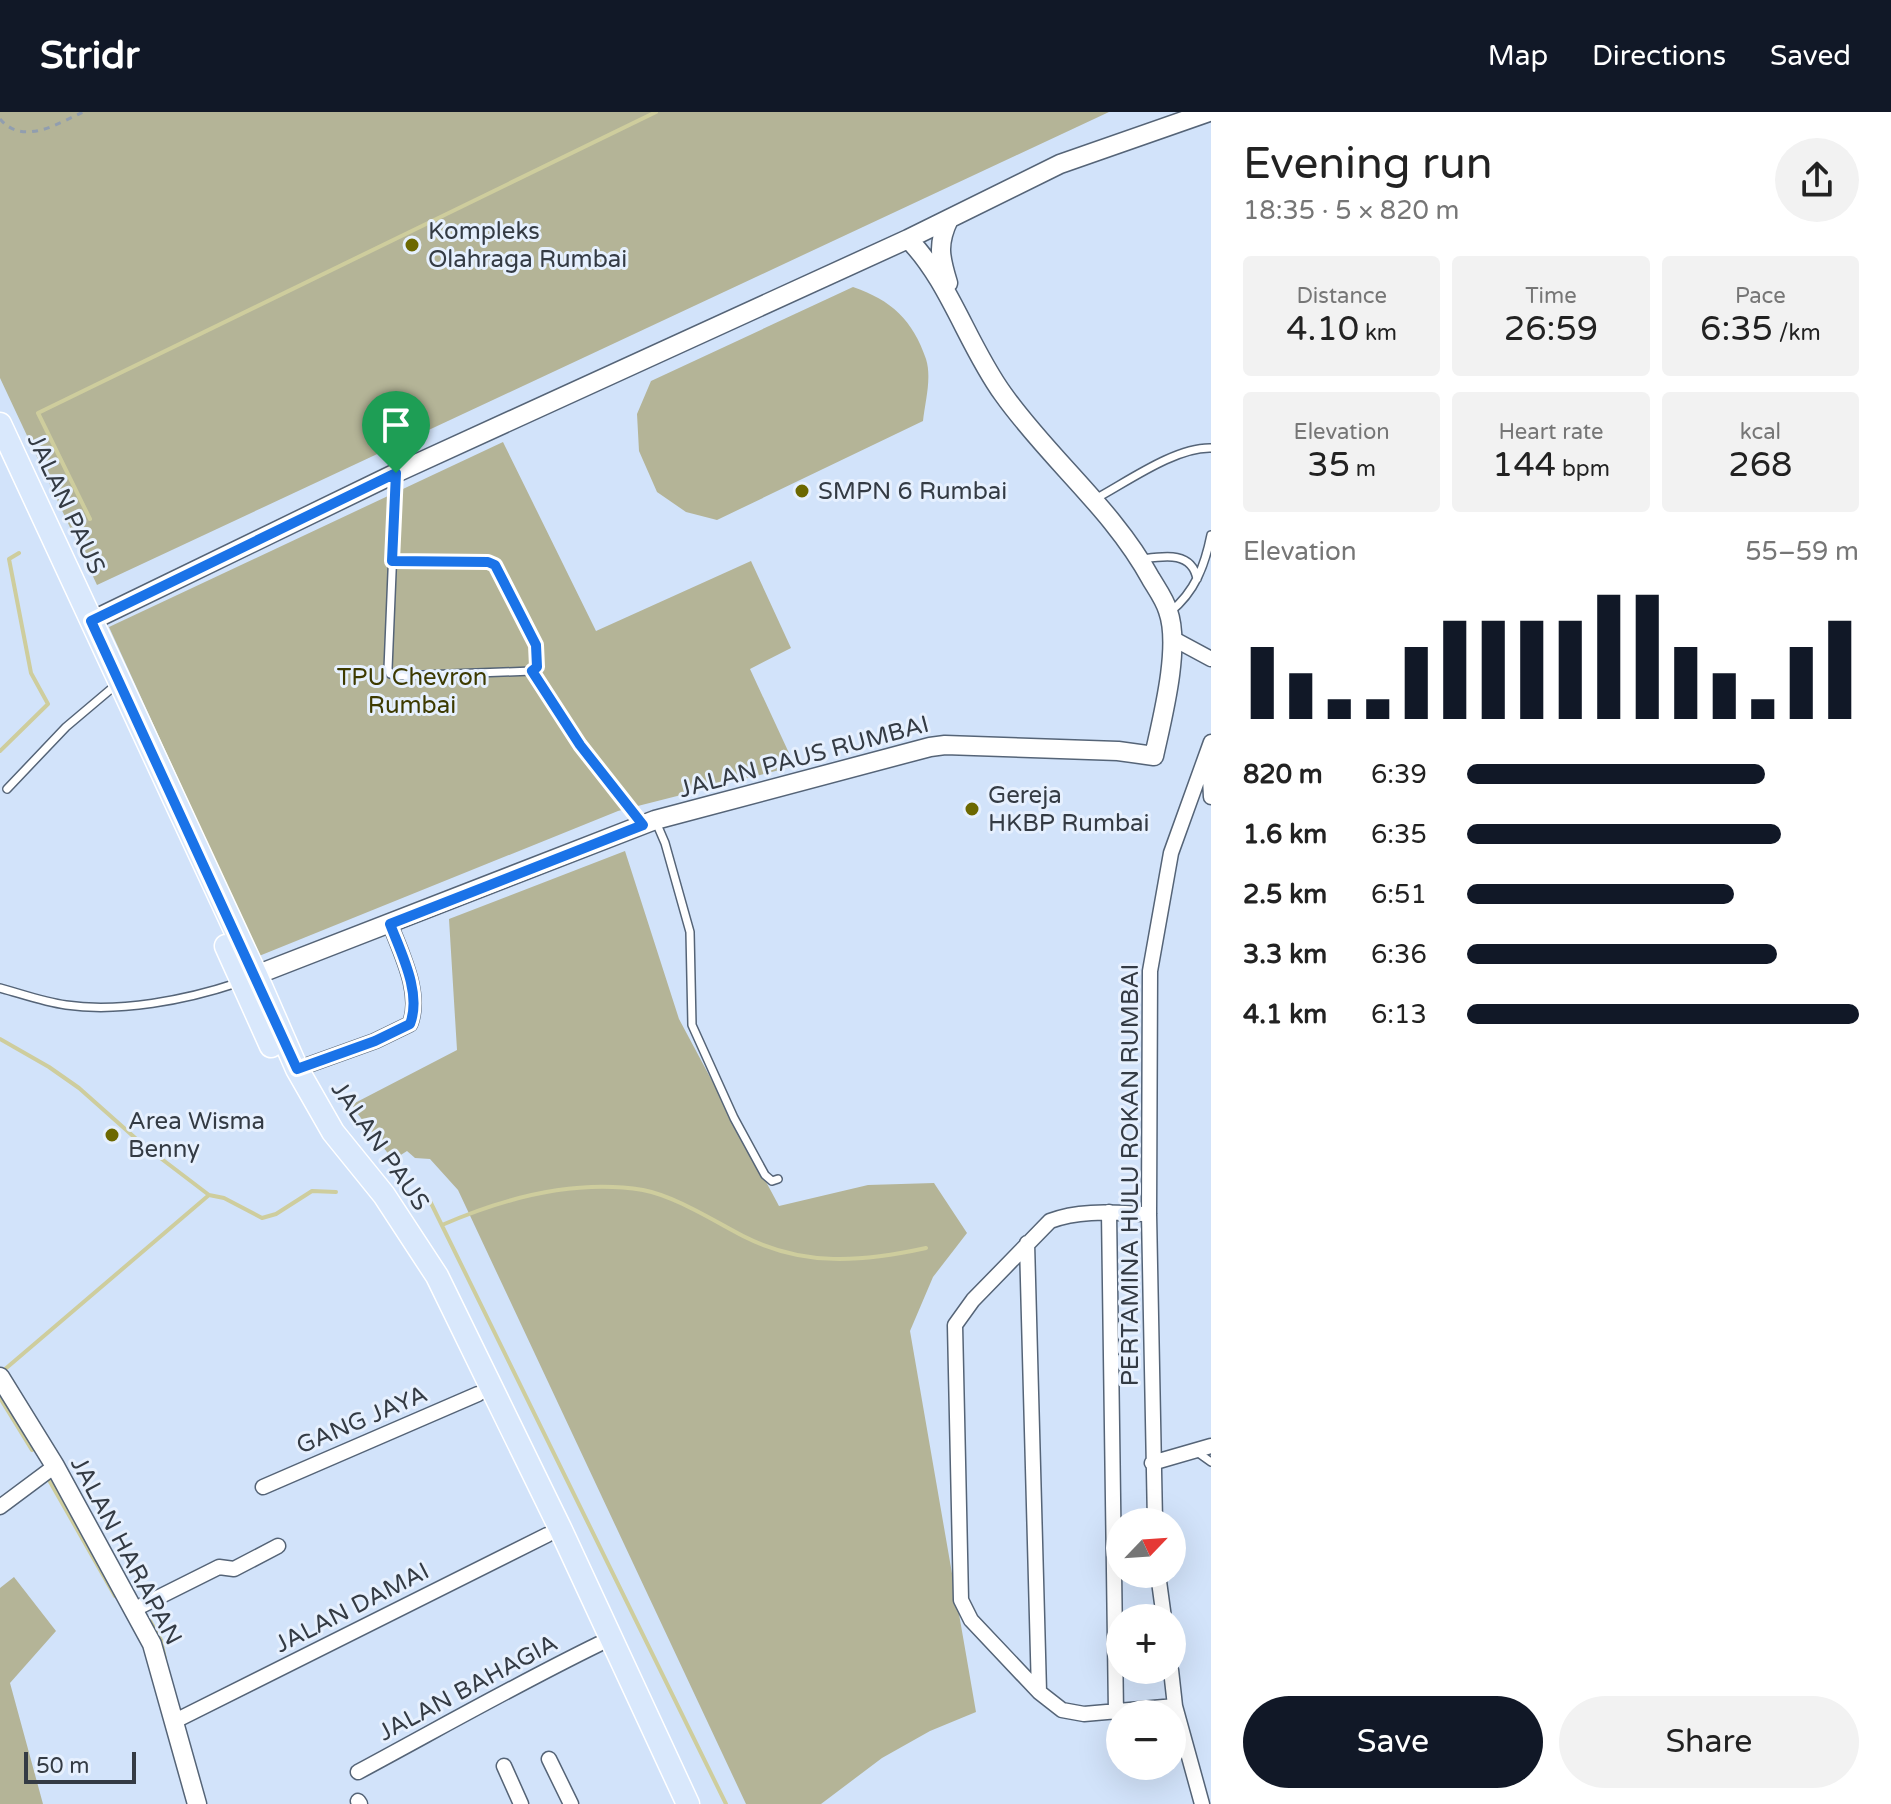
<!DOCTYPE html>
<meta charset="utf-8">
<style>
body{margin:0;font-family:"Varela Round",sans-serif;background:#f2f2f2;color:#222;height:100vh;display:flex;flex-direction:column;font-size:30px;white-space:nowrap}
*{box-sizing:border-box;margin:0}
p{font-size:26px;color:#767676}
.icon{flex:none;width:44px;height:44px;fill:none;stroke:currentColor;stroke-width:2;stroke-linecap:round;stroke-linejoin:round}
.map{position:relative;flex:1;overflow:hidden}
.sheet{display:flex;flex-direction:column;background:#fff;width:680px}
.sheet>*{flex:none}
.needle{width:52px;rotate:65deg}
.controls{position:absolute;left:1106px;top:1396px;display:grid;gap:16px}
.controls a{display:grid;place-items:center;width:80px;height:80px;border-radius:50%;background:#fff;box-shadow:0 8px 32px #0002;font-size:40px}
.scale{position:absolute;left:24px;bottom:20px;width:112px;box-sizing:border-box;padding-left:8px;border:4px solid #343b44;border-top:0;font-size:22px;line-height:28px;white-space:nowrap;color:#343b44;-webkit-text-stroke:6px #e6f0fe;paint-order:stroke}
.pin{position:absolute;display:grid;place-items:center;width:68px;height:68px;color:#fff;margin:-82px -34px;border-radius:50% 50% 50% 0;rotate:-45deg;box-shadow:0 0 8px #0007}
.pin .icon{rotate:45deg}
.round{display:grid;place-items:center;flex:none;width:84px;height:84px;border-radius:42px;background:#f2f2f2}
.head{display:flex;align-items:center;justify-content:space-between;height:136px;padding:0 32px}
h1{font-size:44px;font-weight:600;line-height:60px}
.metrics{display:grid;grid-template-columns:repeat(3,1fr);gap:12px;height:136px;padding:8px 32px}
.metrics div{display:grid;align-content:center;border-radius:8px;background:#f2f2f2;text-align:center}
.metrics b{font-size:34px;font-weight:600}
.metrics small{font-size:22px;font-weight:400}
.metrics p{font-size:22px}
.chart{height:224px;padding:16px 32px}
.chart p{display:flex;justify-content:space-between}
.chart svg{width:100%;height:144px;margin-top:8px;stroke:#111827;stroke-width:6}
.primary-button{display:flex;gap:16px;margin-top:auto;padding:16px 32px}
.primary-button a{flex:1;height:92px;border-radius:48px;background:#111827;color:#fff;font-size:32px;font-weight:600;line-height:92px;text-align:center}
.primary-button a+a{background:#f2f2f2;color:#222}
ul{padding:0 32px;list-style:none;font-size:26px}
li{display:grid;grid-template-columns:128px 96px 1fr;align-items:center;height:60px}
li i{height:20px;border-radius:10px;background:#111827}
header{display:flex;align-items:center;gap:48px;box-sizing:border-box;height:112px;padding:0 40px;background:#111827;color:#fff}
header strong{font-size:38px}
nav{display:flex;gap:44px;margin-inline-start:auto;font-size:28px}
main{display:flex;flex:1;min-height:0}
.map>svg:first-child{display:block}
.green{fill:#b4b497}
.lines{fill:none;stroke-linecap:round;stroke-linejoin:round}
.stream{stroke:#cecd9d;stroke-width:4}
.service-casing{stroke:#556477;stroke-width:10}
.minor-casing{stroke:#556477;stroke-width:17}
.tertiary-casing{stroke:#556477;stroke-width:21}
.primary-casing{stroke:#fff;stroke-width:25}
.path{stroke:#919eaf;stroke-width:3;stroke-dasharray:6 6;stroke-linecap:butt}
.service{stroke:#fff;stroke-width:7}
.minor{stroke:#fff;stroke-width:14}
.tertiary{stroke:#fff;stroke-width:18}
.primary{stroke:#d9e8fc;stroke-width:22}
.route-casing{stroke:#fff;stroke-width:16}
.route{stroke:#1a73e8;stroke-width:10}
.poi-dot{fill:#6c6800;stroke:#e6f0fe;stroke-width:3}
.labels{text-anchor:middle;dominant-baseline:central;stroke-width:6;stroke-linejoin:round;paint-order:stroke}
.poi-label{font-size:24px;fill:#343b44;stroke:#e6f0fe;text-anchor:start}
.street-label{font-size:24px;fill:#343b44;stroke:#e6f0fe}
.park-label{font-size:24px;fill:#3d3a00;stroke:#e6f0fe}
</style>
<header>
<strong>Stridr</strong>
<nav><a>Map</a><a>Directions</a><a>Saved</a></nav>
</header>
<main>
<div class="map">
<svg width="1211" height="1692" viewBox="0 0 1211 1692">
<rect width="100%" height="100%" fill="#d2e3fa"/>
<path class="green" d="M0,0H1109L97,473L0,266Z
M853,175C891,188 913,208 926,247C932,266 925,290 923,309L717,408L686,400L657,380L639,339L637,302L651,269Z
M503,330L596,519L751,449L791,536L750,557L795,654L618,699L259,844L109,515Z
M625,739L679,907L779,1094L868,1073L934,1071L967,1121L933,1165L910,1219L976,1600L930,1619L882,1646L821,1692H746L458,1078L430,1047L415,1046L407,1039L393,1048L351,993L457,938L449,807Z
M14,1465L56,1519L10,1571L43,1692H0V1476Z"/>
<g class="lines">
<path class="stream" d="M90,407L38,301L656,0
M0,639L48,592L31,561L9,447L19,441
M0,927L49,955L79,976L142,1032L209,1083L224,1086L262,1106L276,1102L312,1079L336,1080
M428,1085L726,1692
M442,1113C504,1086 575,1067 643,1078C675,1084 714,1109 743,1124C804,1155 862,1150 926,1136
M4,1258L209,1083
M0,1286L32,1338
M49,1368L115,1484
M149,1507L161,1528L165,1547"/>
<defs>
<path id="service" d="M1095,387C1127,370 1175,335 1211,336
M1143,447C1164,444 1192,439 1197,467
M392,449L492,451L536,533L537,555L532,559L396,564L390,562L388,557L396,364
M1170,500C1195,480 1205,453 1211,423
M532,559L580,633L643,713
M7,677L66,615L111,577
M656,710L665,731L690,820L692,913L734,1006L765,1063L772,1069L778,1067
M0,876C22,882 44,890 66,893C119,901 186,888 237,871
M1197,1340L1211,1350"/>
<path id="minor" d="M1172,526L1211,547
M1209,646L1211,685
M297,957L375,929L410,912C422,882 401,841 390,812
M1109,1100L1116,1601
M1149,1102C1116,1101 1081,1097 1050,1109L973,1188L955,1213L961,1488L971,1508L1039,1580L1062,1598L1084,1602L1175,1594
M1027,1131L1039,1580
M1152,1351L1211,1334
M263,1375L478,1282
M0,1395L55,1354
M1155,1410L1149,1102L1150,859L1171,741L1211,630
M1158,1462L1164,1506
M135,1497L219,1455L234,1457L278,1434
M1171,1558L1175,1594L1202,1692
M175,1609L547,1423
M549,1647L571,1692
M504,1654L521,1692
M358,1660C438,1617 517,1572 599,1532
M358,1689L360,1692"/>
<path id="tertiary" d="M948,171C940,145 937,132 949,107
M91,509L396,361L908,127L1060,52L1209,0
M256,863L655,708L930,635L945,633L1118,639L1154,644C1162,607 1181,535 1168,499C1165,488 1157,477 1151,467C1113,397 1049,347 1003,282C968,234 949,168 908,127
M0,1265L55,1354L152,1532L197,1692"/>
<path id="primary" d="M0,312L256,863L297,957L333,1020L384,1083L437,1164L560,1416L688,1692
M226,834L271,934"/>
</defs>
<use href="#service" class="service-casing"/>
<use href="#minor" class="minor-casing"/>
<use href="#tertiary" class="tertiary-casing"/>
<use href="#primary" class="primary-casing"/>
<path class="path" d="M0,7C23,34 57,12 83,0"/>
<use href="#service" class="service"/>
<use href="#minor" class="minor"/>
<use href="#tertiary" class="tertiary"/>
<use href="#primary" class="primary"/>
</g>
<g class="lines">
<defs>
<path id="route" d="M396,361L392,449L488,450L495,453L536,533L537,555L532,559L580,633L643,713L390,812C401,841 422,881 410,912L375,929L297,957L91,509Z"/>
</defs>
<use href="#route" class="route-casing"/>
<use href="#route" class="route"/>
</g>
<g class="poi-dot">
<circle cx="412" cy="133" r="8"/>
<circle cx="802" cy="379" r="8"/>
<circle cx="972" cy="697" r="8"/>
<circle cx="112" cy="1023" r="8"/>
</g>
<g class="labels">
<g class="poi-label">
<text x="428" y="119">Kompleks<tspan x="428" dy="28">Olahraga Rumbai</tspan></text>
<text x="818" y="379">SMPN 6 Rumbai</text>
<text x="988" y="683">Gereja<tspan x="988" dy="28">HKBP Rumbai</tspan></text>
<text x="128" y="1009">Area Wisma<tspan x="128" dy="28">Benny</tspan></text>
</g>
<g class="street-label">
<text transform="translate(66 392) rotate(65)">JALAN PAUS</text>
<text transform="translate(804 645) rotate(-15)">JALAN PAUS RUMBAI</text>
<text transform="translate(380 1034) rotate(55)">JALAN PAUS</text>
<text transform="translate(1130 1063) rotate(-90)">PERTAMINA HULU ROKAN RUMBAI</text>
<text transform="translate(362 1308) rotate(-23)">GANG JAYA</text>
<text transform="translate(126 1439) rotate(62)">JALAN HARAPAN</text>
<text transform="translate(352 1496) rotate(-27)">JALAN DAMAI</text>
<text transform="translate(468 1576) rotate(-28)">JALAN BAHAGIA</text>
</g>
<g class="park-label">
<text x="412" y="565">TPU Chevron<tspan x="412" dy="28">Rumbai</tspan></text>
</g>
</g>
</svg>
<div class="controls">
<a><svg class="needle" viewBox="-14 -14 28 28"><path d="M0-13l5 13h-10z" fill="#e53935"/><path d="M0 13l5-13h-10z" fill="#767676"/></svg></a>
<a>+</a>
<a>−</a>
</div>
<div class="scale">50 m</div>
<div class="pin" style="left:396px;top:361px;background:#1e9e55"><svg class="icon" aria-label="arrive" viewBox="0 0 24 24"><path d="M6 21V4h12l-3 4 3 4H6"/></svg></div>
</div>
<section class="sheet">
<div class="head"><div><h1>Evening run</h1><p>18:35 · 5 × 820 m</p></div><a class="round"><svg class="icon" aria-label="share" viewBox="0 0 24 24"><path d="M12 15V3M7 8l5-5 5 5M5 13v7h14v-7"/></svg></a></div>
<div class="metrics">
<div><p>Distance</p><b>4.10<small> km</small></b></div>
<div><p>Time</p><b>26:59</b></div>
<div><p>Pace</p><b>6:35<small> /km</small></b></div>
</div>
<div class="metrics">
<div><p>Elevation</p><b>35<small> m</small></b></div>
<div><p>Heart rate</p><b>144<small> bpm</small></b></div>
<div><p>kcal</p><b>268</b></div>
</div>
<div class="chart"><p><span>Elevation</span>55–59 m</p>
<svg viewBox="0 0 160 44" preserveAspectRatio="none"><path d="M5 44V22M15 44V30M25 44V38M35 44V38M45 44V22M55 44V14M65 44V14M75 44V14M85 44V14M95 44V6M105 44V6M115 44V22M125 44V30M135 44V38M145 44V22M155 44V14"/></svg>
</div>
<ul>
<li><b>820 m</b>6:39<i style="width:76%"></i></li>
<li><b>1.6 km</b>6:35<i style="width:80%"></i></li>
<li><b>2.5 km</b>6:51<i style="width:68%"></i></li>
<li><b>3.3 km</b>6:36<i style="width:79%"></i></li>
<li><b>4.1 km</b>6:13<i style="width:100%"></i></li>
</ul>
<div class="primary-button"><a>Save</a><a>Share</a></div>
</section>
</main>
